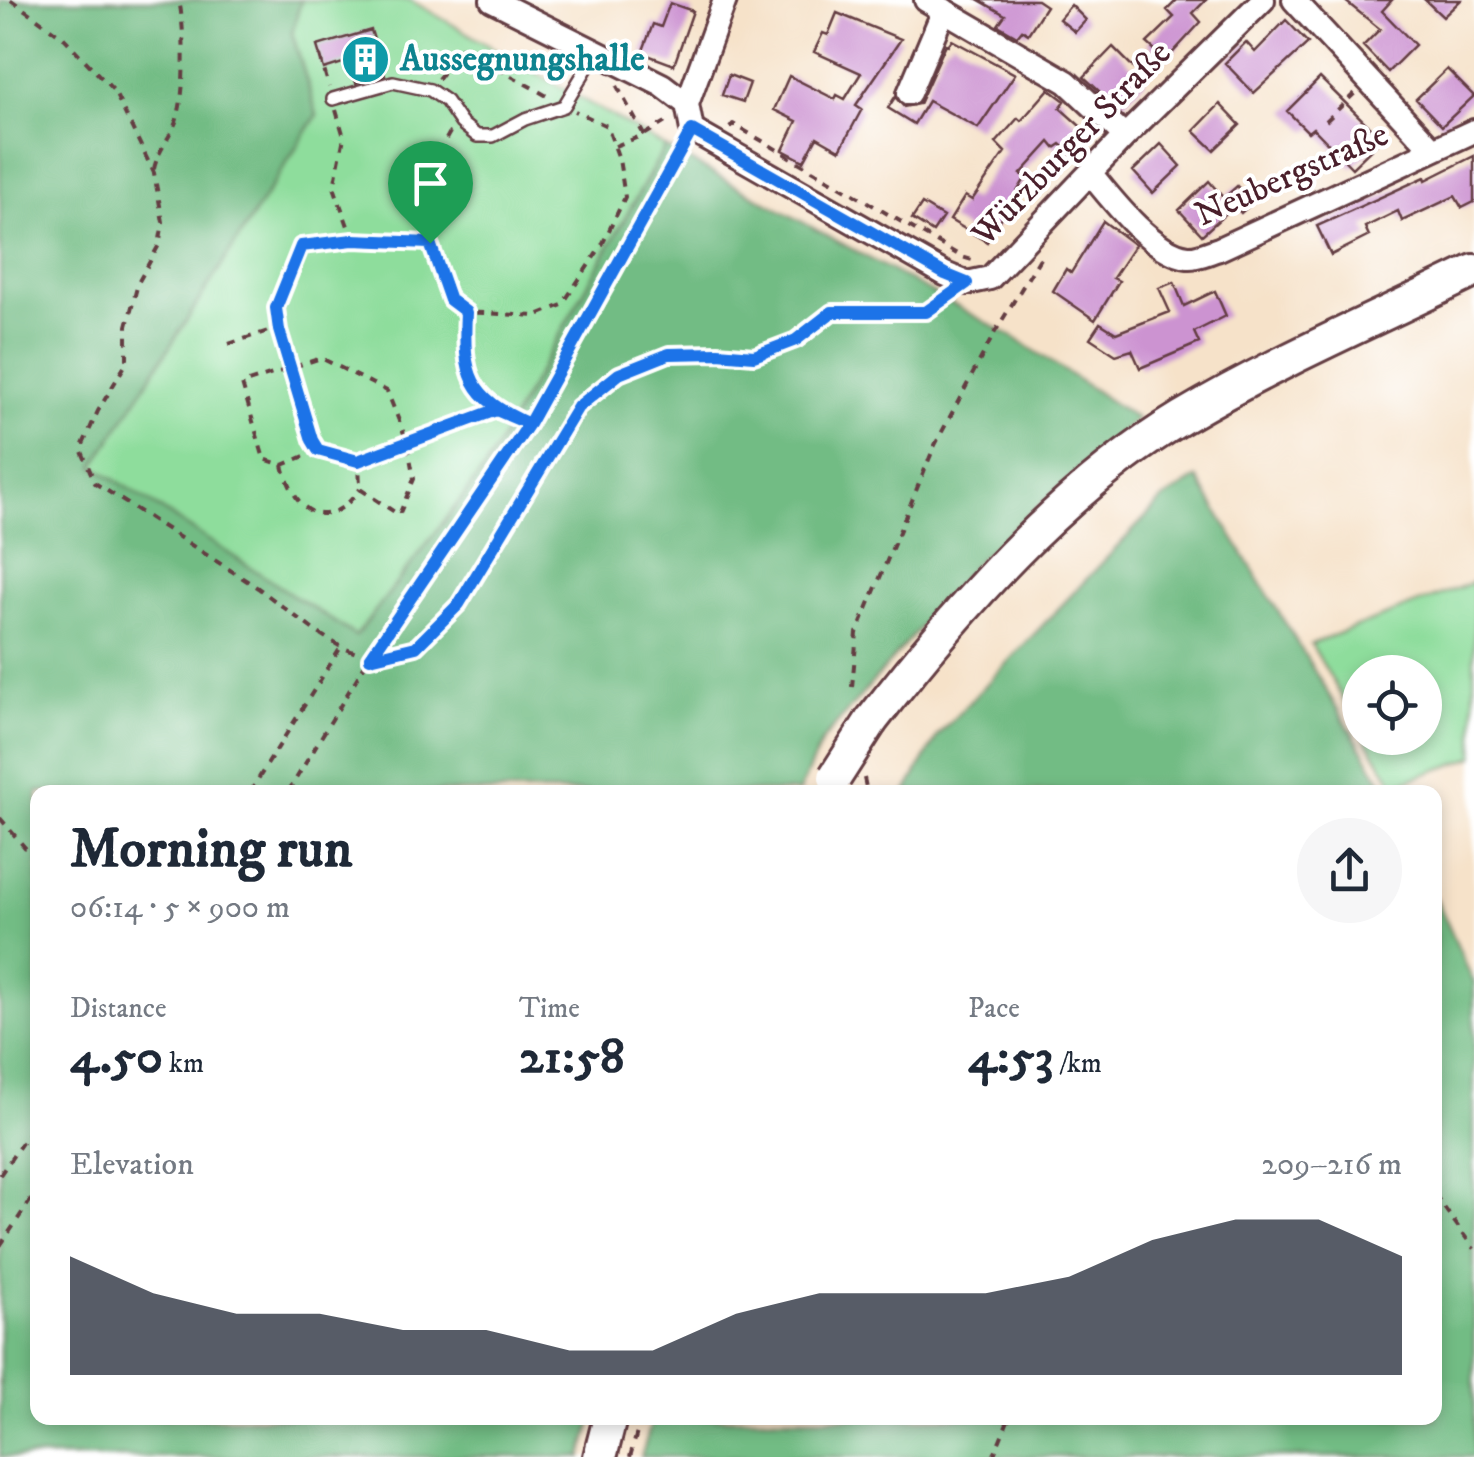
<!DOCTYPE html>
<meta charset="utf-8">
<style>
body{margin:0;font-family:"IM FELL DW Pica",serif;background:#f6f6f7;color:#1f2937;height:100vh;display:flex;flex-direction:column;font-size:38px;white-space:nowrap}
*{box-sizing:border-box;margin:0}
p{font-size:32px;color:#747a83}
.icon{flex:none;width:55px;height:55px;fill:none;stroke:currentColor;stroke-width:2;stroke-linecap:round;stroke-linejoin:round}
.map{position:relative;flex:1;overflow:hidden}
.drawer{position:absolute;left:30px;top:785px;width:1412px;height:640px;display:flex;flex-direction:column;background:#fff;border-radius:20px;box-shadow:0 5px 15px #0003}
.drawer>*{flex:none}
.fabs{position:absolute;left:1342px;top:655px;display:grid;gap:20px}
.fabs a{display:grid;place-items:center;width:100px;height:100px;border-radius:50%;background:#fff;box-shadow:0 5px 15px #0003;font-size:50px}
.pin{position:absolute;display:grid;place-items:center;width:85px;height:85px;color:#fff;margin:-102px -42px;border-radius:50% 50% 50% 0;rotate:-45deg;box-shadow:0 0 10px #0007}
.pin .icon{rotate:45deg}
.round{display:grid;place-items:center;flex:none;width:105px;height:105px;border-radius:52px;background:#f6f6f7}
.summary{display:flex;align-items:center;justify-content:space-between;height:170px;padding:0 40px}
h1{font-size:55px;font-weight:700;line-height:75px}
.stats{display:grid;grid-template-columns:repeat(3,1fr);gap:15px;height:170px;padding:10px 40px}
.stats div{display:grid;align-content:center}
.stats b{font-size:50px;font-weight:700}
.stats small{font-size:28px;font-weight:400}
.stats p{font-size:28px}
.chart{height:280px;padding:20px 40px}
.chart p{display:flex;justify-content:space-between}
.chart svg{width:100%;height:180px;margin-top:10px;fill:#111827;opacity:.7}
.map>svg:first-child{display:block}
.green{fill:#8edd9c;stroke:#6c7e64;stroke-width:2.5}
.forest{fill:#72bc84;stroke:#5e6e58;stroke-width:2.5}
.building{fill:#cc93d1}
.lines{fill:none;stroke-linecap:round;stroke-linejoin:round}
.lane-casing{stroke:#643c43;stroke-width:16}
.street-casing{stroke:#643c43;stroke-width:28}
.secondary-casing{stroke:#643c43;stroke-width:38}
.path{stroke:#643c43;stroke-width:4;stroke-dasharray:8 8;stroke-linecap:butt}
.lane{stroke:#fff;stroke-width:11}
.street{stroke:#fff;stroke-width:22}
.secondary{stroke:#fff;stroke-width:32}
.secondary-bridge-casing{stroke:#643c43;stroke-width:38;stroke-linecap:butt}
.secondary-bridge{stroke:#fff;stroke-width:32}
.route-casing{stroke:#fff;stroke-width:20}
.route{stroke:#1a73e8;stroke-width:12}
.labels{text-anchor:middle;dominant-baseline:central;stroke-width:8;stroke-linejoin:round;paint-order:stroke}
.culture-label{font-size:35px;font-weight:bold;fill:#0d838f;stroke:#fff;text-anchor:start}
.street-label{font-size:35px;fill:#4a1f2b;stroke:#fff}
</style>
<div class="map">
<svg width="1474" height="1457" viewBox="0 0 1474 1457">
<rect width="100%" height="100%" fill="#fff"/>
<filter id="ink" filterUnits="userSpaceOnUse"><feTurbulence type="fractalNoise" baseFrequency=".01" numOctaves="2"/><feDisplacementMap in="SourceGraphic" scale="20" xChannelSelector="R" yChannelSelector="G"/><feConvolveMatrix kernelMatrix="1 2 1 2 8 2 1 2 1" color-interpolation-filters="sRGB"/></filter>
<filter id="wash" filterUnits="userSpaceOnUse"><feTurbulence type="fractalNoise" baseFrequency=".0048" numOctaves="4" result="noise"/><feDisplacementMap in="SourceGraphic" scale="40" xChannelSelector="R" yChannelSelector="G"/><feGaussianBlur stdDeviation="2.25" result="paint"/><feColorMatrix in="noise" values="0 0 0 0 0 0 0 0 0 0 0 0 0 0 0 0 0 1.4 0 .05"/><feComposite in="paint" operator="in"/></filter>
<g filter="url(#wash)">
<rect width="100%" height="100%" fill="#f6e2c9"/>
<path class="green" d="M301,0H410L665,147L485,468L356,637L93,466L317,115L292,33Z
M1474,582V757L1395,785L1365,738H1425V672H1360V728L1311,644Z"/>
<path class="forest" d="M0,0H301L292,33L317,115L94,466L356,636L485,468L665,147L1015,338L1137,419L976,562L822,741L799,792H38V1418H593L582,1457H0Z
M1197,478L1388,792H906L938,735L1163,499Z
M1435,896L1474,983V1457H641L653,1418H1435Z"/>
<g id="blocks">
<path class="building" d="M979,0H1037L1046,6L1028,34L1022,30L1017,36L998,25L1005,15Z
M1177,0H1206L1193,13L1201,22L1166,60L1147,43L1174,17L1167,10Z
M1344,0H1392L1382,11L1415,45L1388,72L1363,46L1380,29Z
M1425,0H1461L1443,17Z
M670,3L693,11L674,65L642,53L653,24L661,27Z
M1071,5L1086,20L1075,32L1059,19Z
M837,13L901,39L856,105L862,109L840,150L817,137L804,161L783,150L797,121L774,110L789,76L835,99L837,95L845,99L861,73L814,52L823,33L828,35Z
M1286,20L1308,43L1254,93L1225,63L1246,42L1255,52Z
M371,30L385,75L356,83L349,61L324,69L317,46Z
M952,40L1015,74L978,128L928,101L914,124L888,108L895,97L904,107L919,104L946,44L948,45Z
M1113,47L1146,80L1118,109L1084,77Z
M1447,69L1474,96L1442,126L1416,99Z
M729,75L750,83L743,102L722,95Z
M1320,78L1382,139L1352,168L1313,128L1308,132L1287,111Z
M1049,89L1065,101L1060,108L1089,134L1074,155L1061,144L1055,148L1050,142L1021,174L1026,177L987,242L950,220L965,196L972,200L1005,152L996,143L1018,118L1021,121Z
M1220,104L1240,125L1214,150L1194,131Z
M1161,144L1181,166L1153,193L1133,171Z
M1474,156V202L1462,208L1455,196L1402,221L1398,211L1365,227L1369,236L1331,255L1317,226L1425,177L1426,180Z
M1209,181L1232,208L1202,235L1179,210Z
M1237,186L1252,203L1241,213L1226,196Z
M922,204L943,217L933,232L912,219Z
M1103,221L1135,245L1113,278L1119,281L1095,320L1053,291L1066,269L1071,273Z
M1174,282L1184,306L1215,291L1226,316L1194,332L1199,343L1140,368L1132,350L1116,355L1090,338L1100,323L1116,333L1170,312L1159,288Z"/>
</g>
</g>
<g filter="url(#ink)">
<use href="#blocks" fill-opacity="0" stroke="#643c43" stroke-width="2.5"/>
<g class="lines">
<defs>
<path id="lane" d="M333,99L393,82L430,90L446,101L461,123L477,136H493L525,119L564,106L597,51"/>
<path id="street" d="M492,0L662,85L687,104
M926,0L1067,82L1125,136
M909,93L944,10
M687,104L692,130L945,274L967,283L990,278L1125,136L1263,0
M687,104L725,0
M1433,150L1474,131
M1091,174C1112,200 1153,253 1188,257C1197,258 1209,252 1219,249L1433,150L1294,0"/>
<path id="secondary" d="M871,721C957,610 1060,491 1181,418C1275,362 1376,319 1474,271
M600,1457L610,1418"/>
</defs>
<use href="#lane" class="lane-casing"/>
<use href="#street" class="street-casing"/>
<use href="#secondary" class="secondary-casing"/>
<path class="path" d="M11,0L64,38L114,91L154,173L163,222L159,245L138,283L127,326V362L98,411L81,449L95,483L258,588L315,631L341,647L369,658L416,647L459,605L578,407L619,374L669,355L718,353L755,357L796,340L832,312L926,311L948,296
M320,56L329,87
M438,79L461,48L549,97
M617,86L644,135
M336,110L344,137L334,187L353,240
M1326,121L1355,93
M730,128L733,124L962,257L972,260
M450,132L430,168L424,195L430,243L450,300L465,312L535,316L562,305L602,245L625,197L619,159L607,126L575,111
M615,146L644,135L669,120
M154,169C158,150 171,137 177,119C186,90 185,29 179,0
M430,243L353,240L301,246L276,308L279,331L312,440L319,450L359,461L496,409
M465,312C463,375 468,397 529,424
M229,344L277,328
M319,450L283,465L264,459L242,384L321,358L387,391L407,441L414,479L399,515L360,489L359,461
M283,465C289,492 309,530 343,507C349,503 355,495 360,489
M852,687L857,633L935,445L995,332L1042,255
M864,778L867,792
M250,792L341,647
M288,792L369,658L526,430L682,149
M0,818L38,863
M0,1175L38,1119
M1435,1195L1474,1249
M0,1246L38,1189
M630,1457L641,1418
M993,1457L1009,1418"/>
<use href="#lane" class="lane"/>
<use href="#street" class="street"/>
<use href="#secondary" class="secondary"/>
<defs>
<path id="secondary-bridge" d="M835,777L871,721"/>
</defs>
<use href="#secondary-bridge" class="secondary-bridge-casing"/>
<use href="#secondary-bridge" class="secondary-bridge"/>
</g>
</g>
<g class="lines" filter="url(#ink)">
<defs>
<path id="route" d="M430,243L353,240L301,246L276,308L279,330L312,440L318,450L358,461L496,410L529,424L692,130L945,274L967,283L926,312H832L796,340L754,356L718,353L669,354L619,374L578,407L459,604L416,647L370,658L529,424C468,397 463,375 466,312L450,300L430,243"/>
</defs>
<use href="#route" class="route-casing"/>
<use href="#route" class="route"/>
</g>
<defs>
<symbol id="building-disc" viewBox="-11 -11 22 22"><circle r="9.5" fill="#0f9aa8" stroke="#fff"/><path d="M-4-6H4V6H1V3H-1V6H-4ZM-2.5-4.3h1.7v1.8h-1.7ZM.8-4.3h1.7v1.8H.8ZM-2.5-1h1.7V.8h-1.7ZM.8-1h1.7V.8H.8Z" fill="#fff"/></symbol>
</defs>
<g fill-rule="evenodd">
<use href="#building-disc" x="338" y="32" width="55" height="55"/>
</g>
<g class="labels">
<g class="culture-label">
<text x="400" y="60">Aussegnungshalle</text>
</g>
<g class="street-label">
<text transform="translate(1072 144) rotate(-46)">Würzburger Straße</text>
<text transform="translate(1292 175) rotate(-24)">Neubergstraße</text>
</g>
</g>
</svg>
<div class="fabs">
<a><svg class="icon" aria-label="locate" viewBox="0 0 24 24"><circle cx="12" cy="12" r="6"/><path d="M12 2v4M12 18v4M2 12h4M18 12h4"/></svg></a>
</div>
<div class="pin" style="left:430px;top:243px;background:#1e9e55"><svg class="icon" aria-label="arrive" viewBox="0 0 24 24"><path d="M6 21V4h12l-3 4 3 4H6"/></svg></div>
<section class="drawer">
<div class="summary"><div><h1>Morning run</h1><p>06:14 · 5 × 900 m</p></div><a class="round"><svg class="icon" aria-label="share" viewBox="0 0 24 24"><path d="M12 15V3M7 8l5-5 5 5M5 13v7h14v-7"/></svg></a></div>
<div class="stats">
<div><p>Distance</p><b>4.50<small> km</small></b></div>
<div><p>Time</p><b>21:58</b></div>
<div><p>Pace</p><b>4:53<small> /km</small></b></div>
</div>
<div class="chart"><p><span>Elevation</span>209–216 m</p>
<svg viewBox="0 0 160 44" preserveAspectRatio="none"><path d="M0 44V15L10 24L20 29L30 29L40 33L50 33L60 38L70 38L80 29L90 24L100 24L110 24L120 20L130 11L140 6L150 6L160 15V44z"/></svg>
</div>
</section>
</div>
